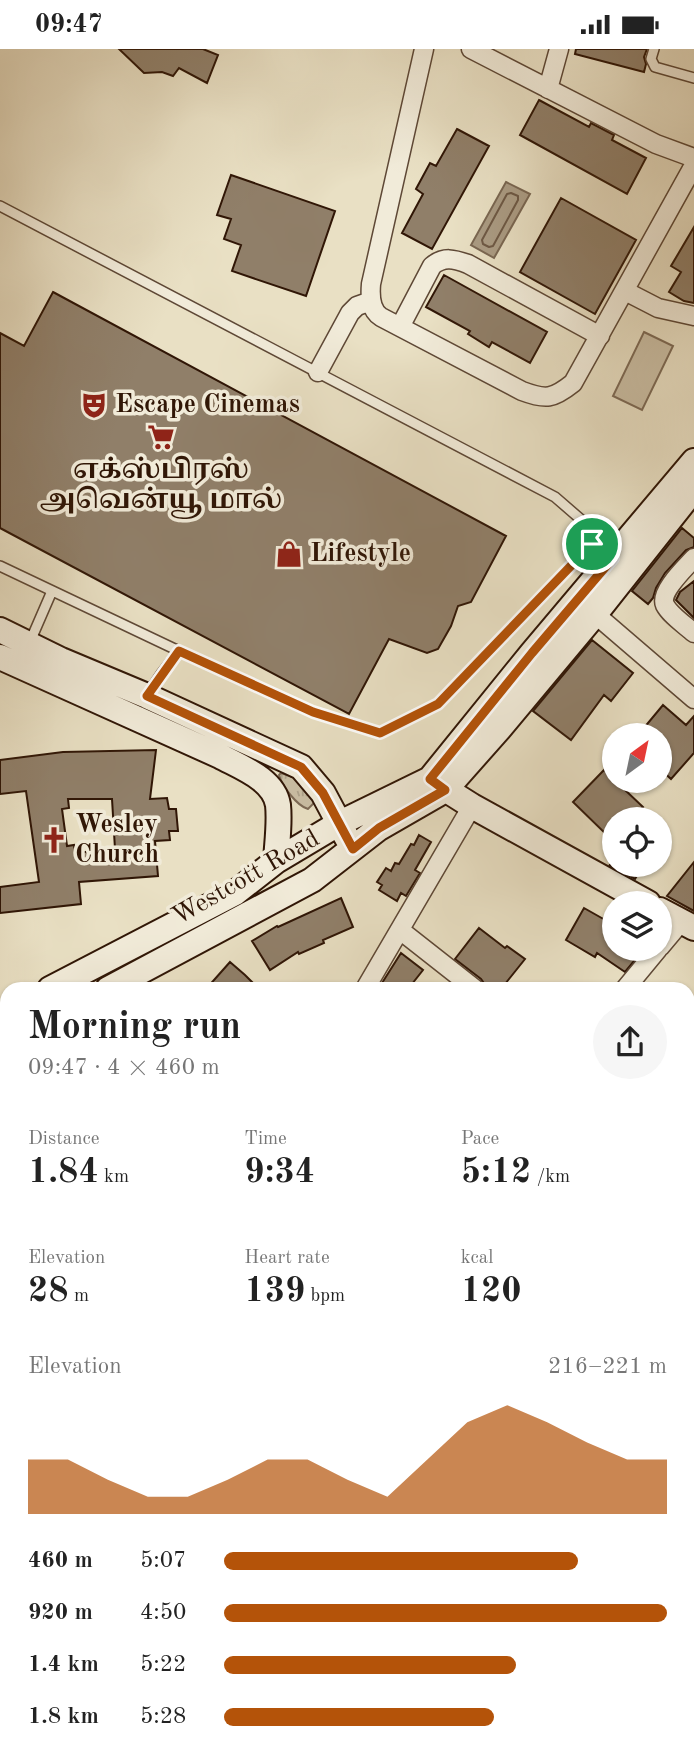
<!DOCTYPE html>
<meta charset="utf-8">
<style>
body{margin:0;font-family:"Old Standard TT","Noto Serif Tamil",serif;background:#f6f6f6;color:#222;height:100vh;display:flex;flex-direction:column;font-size:26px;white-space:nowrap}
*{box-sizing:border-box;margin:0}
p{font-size:23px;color:#767676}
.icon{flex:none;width:38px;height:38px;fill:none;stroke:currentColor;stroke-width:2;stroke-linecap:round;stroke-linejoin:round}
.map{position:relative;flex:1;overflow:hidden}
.details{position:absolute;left:0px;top:933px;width:695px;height:779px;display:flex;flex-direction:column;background:#fff;border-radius:21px 21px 0 0;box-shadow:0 2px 5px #0004}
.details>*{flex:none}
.needle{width:46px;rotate:33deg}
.controls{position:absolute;left:602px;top:674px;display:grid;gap:14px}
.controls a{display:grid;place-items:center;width:70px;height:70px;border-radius:50%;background:#fff;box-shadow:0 2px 5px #0004;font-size:35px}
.pin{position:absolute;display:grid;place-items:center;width:60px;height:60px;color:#fff;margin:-30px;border:4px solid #fff;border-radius:50%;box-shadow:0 2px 7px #0007}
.round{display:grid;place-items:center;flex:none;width:74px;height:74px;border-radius:37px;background:#f6f6f6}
.summary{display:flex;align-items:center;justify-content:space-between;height:119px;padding:0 28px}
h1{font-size:38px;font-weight:600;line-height:52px}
.stats{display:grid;grid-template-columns:repeat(3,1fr);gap:10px;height:119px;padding:7px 28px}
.stats div{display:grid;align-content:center}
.stats b{font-size:35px;font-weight:600}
.stats small{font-size:19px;font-weight:400}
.stats p{font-size:19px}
.chart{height:196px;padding:14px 28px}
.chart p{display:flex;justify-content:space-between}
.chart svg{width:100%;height:126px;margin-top:7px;fill:#b45309;opacity:.7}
ul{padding:0 28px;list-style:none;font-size:23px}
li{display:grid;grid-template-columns:112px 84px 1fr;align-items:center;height:52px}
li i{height:18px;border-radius:9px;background:#b45309}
.status{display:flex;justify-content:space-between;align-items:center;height:49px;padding:0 35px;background:#fff;direction:ltr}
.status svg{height:19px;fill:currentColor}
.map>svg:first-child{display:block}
.grass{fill:url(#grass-tufts);stroke:#7d6a55;stroke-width:2}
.pitch{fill:#cabea4;stroke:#7d6a55;stroke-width:2}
.water{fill:#aa9b83;stroke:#796651;stroke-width:2}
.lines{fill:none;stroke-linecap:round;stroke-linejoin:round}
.shore{stroke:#6d5844;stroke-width:2}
.building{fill:#907f69;stroke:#301606;stroke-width:2;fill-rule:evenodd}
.lane-casing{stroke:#5e4836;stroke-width:12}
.street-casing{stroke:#5e4836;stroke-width:21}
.secondary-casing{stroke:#301606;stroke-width:28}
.lane{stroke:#f1ebd9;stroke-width:9}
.street{stroke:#f1ebd9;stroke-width:18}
.secondary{stroke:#f1ebd9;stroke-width:24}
.route-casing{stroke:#fff;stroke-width:14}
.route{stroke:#b45309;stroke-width:9}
.labels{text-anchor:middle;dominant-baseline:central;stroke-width:7;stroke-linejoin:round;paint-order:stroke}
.poi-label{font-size:26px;font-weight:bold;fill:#301606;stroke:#f1ebd9;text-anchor:start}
.street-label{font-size:26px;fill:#301606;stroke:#f1ebd9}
</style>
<div class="status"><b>09:47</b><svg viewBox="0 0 49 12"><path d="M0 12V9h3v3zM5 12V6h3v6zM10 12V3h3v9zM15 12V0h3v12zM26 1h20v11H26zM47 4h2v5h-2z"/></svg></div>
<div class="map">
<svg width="694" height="1710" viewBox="0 0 694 1710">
<defs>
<pattern id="grass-tufts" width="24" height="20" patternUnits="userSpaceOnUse" patternTransform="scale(1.75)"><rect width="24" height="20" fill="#cabea4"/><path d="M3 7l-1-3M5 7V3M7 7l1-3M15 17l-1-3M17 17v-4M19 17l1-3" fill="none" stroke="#aea38c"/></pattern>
</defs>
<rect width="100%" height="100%" fill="#e9e0c4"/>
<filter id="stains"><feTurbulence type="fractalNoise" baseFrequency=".00286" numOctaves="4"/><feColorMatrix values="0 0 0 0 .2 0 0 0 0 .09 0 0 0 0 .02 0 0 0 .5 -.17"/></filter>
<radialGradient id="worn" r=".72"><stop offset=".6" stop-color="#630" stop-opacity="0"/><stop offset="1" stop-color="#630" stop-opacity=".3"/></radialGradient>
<path class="grass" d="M281,724L315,736L317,751L308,760C297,757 282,737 279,726Z"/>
<path class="pitch" d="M644,283L673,297L642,361L613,347Z
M362,1705H652L649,1710H366Z"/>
<path class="water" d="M506,133L530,145L494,209L471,196Z"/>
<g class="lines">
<path class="shore" d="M511,144L518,147V151L493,197L489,198L483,195L482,191L507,145Z"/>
</g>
<path class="building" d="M119,0H203L218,6L207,34L179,19L173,27L162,23L144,24Z
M576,0H647L644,8L646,15L644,23L575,5Z
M539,51L589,78L591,74L614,86L612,91L646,109L627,145L520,86Z
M457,80L489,97L432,200L402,184L423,145L416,140L430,114L436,117Z
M231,126L335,162L306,247L232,222L241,196L224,190L231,170L217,166Z
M561,149L636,191L595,265L520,223Z
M694,178V254L684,252L669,243L681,223L671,217Z
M444,226L547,283L530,314L492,293L489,298L468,285L470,282L426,258Z
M53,243L506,487L471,553L458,557L451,577L438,600L427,604L389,590L349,665L0,479V284L24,297Z
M682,479L694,489V498L686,501L665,524L656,539L653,549L648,555L632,542Z
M694,532V569L676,551L680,543Z
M592,591L633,624L611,652L604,646L571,691L533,662Z
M663,656L686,676L694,667V704L671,730L660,720V686H638Z
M156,701L150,750L167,749L169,760H176L178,782H169L170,791L155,792L158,827L79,833L81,855L0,864V838L39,833L26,742L0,745V711L63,703ZM68,750H112L115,800L75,804L74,796L67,797L62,760L69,759Z
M604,721L643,758L631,770H614V793L573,753Z
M419,786L431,793L415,821L420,824L406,847L401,844L397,852L379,841L382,836L377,833L386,819L391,822L395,814L399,815L411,795L414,796Z
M694,813V862L667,847Z
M609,816H631L640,822L635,830Z
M341,849L353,878L323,891L324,894L299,905L298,903L270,921L252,892L277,877L278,878Z
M584,859L614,876V900H644L625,923L597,904L595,908L566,891Z
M479,879L505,899L507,897L525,910L501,940H488L481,930L455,910Z
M401,904L423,921L408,940H389L382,934Z
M230,913L245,926L259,940H206Z"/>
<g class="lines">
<defs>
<path id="lane" d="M654,0L651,10L655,18L694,29
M0,157L555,448L585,474L592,495L611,508
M0,517L179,602L313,663L380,684L438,655L592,495
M29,595L52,542
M147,646L161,625L179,602
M0,1167L7,1175"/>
<path id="street" d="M424,0L371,235C370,247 370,261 381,268L522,342C546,351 553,350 573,334L694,116
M471,0L656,95L694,109
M548,40L559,0
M625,242L658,259L694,267
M400,278L432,217C444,207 454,210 468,215L600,287
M318,323L350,264L357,257L371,252
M694,509C686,518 659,543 665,556C670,566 685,576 694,584
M595,565L694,650
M400,881L475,940
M660,898L681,873
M365,940L472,757
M625,940L658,900
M0,987L7,988
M688,1115L694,1121
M688,1248L694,1241
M688,1311L694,1317
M0,1689L7,1681
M258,1710L262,1704"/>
<path id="secondary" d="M0,581L61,611L147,647L301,718L323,744L347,789
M0,608L220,707C240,718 274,730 278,756C280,774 277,794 276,812
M434,733L472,757L648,854
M660,861L694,879
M50,940L235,844L276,812L338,775L430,730L532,604L694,412
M108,940L312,831L379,779L445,741L499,680L595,565L694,440
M0,975L7,969
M0,1015L7,1009"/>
</defs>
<use href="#lane" class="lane-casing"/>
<use href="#street" class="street-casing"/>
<use href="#secondary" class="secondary-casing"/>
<use href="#lane" class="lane"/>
<use href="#street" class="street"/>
<use href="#secondary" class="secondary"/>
</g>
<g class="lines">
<defs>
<path id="route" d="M592,495L613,509L532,604L430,730L445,741L379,779L353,800L323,744L301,718L147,647L179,602L313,663L380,684L438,655Z"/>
</defs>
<use href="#route" class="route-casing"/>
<use href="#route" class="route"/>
</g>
<defs>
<symbol id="theatre-bare" viewBox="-9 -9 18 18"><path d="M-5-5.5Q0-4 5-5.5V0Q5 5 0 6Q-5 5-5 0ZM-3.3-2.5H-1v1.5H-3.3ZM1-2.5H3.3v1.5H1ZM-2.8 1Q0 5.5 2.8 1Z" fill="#8f2418" stroke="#f1ebd9" stroke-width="2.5" paint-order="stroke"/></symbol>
<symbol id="supermarket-bare" viewBox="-9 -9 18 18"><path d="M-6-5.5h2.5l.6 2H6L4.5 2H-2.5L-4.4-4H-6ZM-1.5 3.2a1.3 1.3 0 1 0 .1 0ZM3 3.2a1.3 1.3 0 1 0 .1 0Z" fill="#8f2418" stroke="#f1ebd9" stroke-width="2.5" paint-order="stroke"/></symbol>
<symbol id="shop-bare" viewBox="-9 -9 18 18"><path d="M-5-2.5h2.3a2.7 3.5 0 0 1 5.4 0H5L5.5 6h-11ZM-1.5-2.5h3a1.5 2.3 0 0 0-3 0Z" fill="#8f2418" stroke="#f1ebd9" stroke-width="2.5" paint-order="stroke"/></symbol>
<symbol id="church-bare" viewBox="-9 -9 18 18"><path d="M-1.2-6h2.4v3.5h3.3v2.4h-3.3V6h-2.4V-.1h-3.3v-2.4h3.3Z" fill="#8f2418" stroke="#f1ebd9" stroke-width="2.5" paint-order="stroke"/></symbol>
</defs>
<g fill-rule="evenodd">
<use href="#theatre-bare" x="75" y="337" width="38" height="38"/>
<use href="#supermarket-bare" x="142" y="369" width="38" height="38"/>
<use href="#shop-bare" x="270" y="486" width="38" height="38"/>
<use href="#church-bare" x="35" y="772" width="38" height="38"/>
</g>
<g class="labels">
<g class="poi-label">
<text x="115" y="356">Escape Cinemas</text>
<text x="161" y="422" text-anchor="middle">எக்ஸ்பிரஸ்<tspan x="161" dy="30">அவென்யூ மால்</tspan></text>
<text x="310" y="505">Lifestyle</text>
<text x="75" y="776">Wesley<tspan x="75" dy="30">Church</tspan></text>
</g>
<g class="street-label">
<text transform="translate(246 829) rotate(-30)">Westcott Road</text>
</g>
</g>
<rect width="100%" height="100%" filter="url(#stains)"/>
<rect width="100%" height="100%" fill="url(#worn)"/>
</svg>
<div class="controls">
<a><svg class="needle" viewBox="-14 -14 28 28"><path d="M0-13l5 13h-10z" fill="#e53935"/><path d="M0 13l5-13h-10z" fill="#767676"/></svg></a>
<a><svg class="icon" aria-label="locate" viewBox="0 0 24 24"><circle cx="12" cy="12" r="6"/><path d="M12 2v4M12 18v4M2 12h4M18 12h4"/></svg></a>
<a><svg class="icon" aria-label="layers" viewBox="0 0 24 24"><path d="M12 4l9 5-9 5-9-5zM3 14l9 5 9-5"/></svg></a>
</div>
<div class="pin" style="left:592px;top:495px;background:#1e9e55"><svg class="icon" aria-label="arrive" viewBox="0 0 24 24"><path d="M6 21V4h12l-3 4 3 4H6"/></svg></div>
<section class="details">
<div class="summary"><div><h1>Morning run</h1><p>09:47 · 4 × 460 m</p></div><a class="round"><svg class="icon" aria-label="share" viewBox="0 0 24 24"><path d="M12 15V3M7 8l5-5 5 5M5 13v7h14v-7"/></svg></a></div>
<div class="stats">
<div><p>Distance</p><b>1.84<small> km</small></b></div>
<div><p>Time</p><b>9:34</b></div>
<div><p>Pace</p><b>5:12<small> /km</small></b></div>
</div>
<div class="stats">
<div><p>Elevation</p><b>28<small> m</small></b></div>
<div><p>Heart rate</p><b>139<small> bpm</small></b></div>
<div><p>kcal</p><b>120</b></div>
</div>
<div class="chart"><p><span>Elevation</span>216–221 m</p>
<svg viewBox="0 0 160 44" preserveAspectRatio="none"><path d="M0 44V25L10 25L20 32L30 38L40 38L50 32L60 25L70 25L80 32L90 38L100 25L110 12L120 6L130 12L140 19L150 25L160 25V44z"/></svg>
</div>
<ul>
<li><b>460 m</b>5:07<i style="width:80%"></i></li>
<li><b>920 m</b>4:50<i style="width:100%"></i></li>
<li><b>1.4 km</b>5:22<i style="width:66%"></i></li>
<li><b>1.8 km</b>5:28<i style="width:61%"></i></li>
</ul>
</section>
</div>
